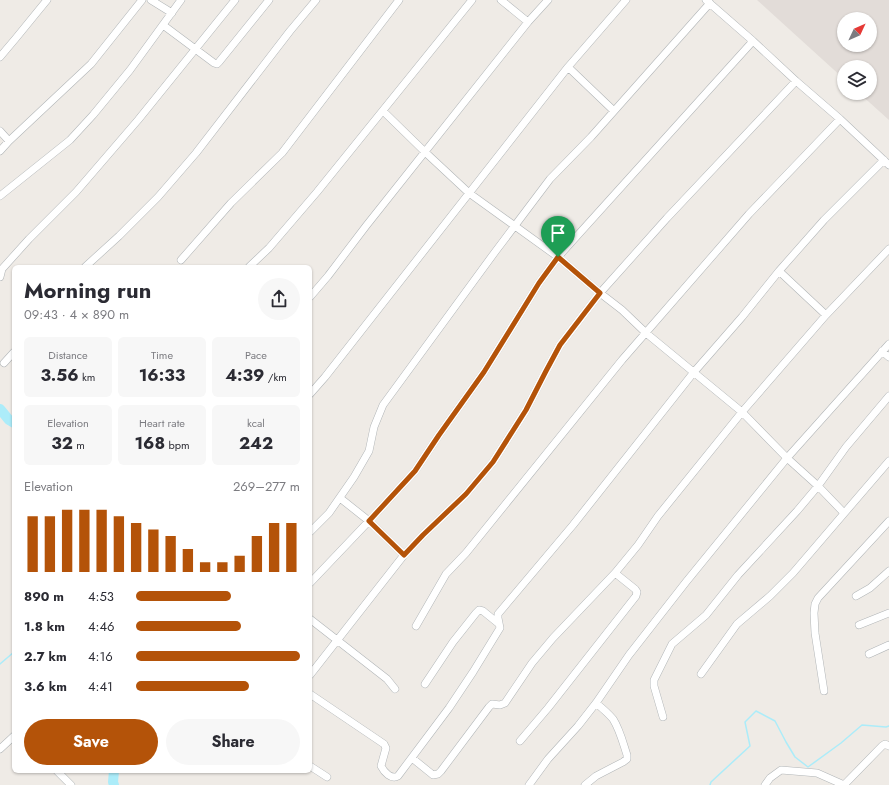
<!DOCTYPE html>
<meta charset="utf-8">
<style>
body{margin:0;font-family:Jost,sans-serif;background:#f7f7f7;color:#2b2b33;height:100vh;display:flex;flex-direction:column;font-size:15px;white-space:nowrap}
*{box-sizing:border-box;margin:0}
p{font-size:13px;color:#7c7c81}
.icon{flex:none;width:22px;height:22px;fill:none;stroke:currentColor;stroke-width:2;stroke-linecap:round;stroke-linejoin:round}
.map{position:relative;flex:1;overflow:hidden}
.sheet{position:absolute;left:12px;top:265px;width:300px;height:508px;display:flex;flex-direction:column;background:#fff;border-radius:6px;box-shadow:0 1px 3px #0004}
.sheet>*{flex:none}
.needle{width:26px;rotate:46deg}
.fabs{position:absolute;left:837px;top:12px;display:grid;gap:8px}
.fabs a{display:grid;place-items:center;width:40px;height:40px;border-radius:50%;background:#fff;box-shadow:0 1px 3px #0004;font-size:20px}
.pin{position:absolute;display:grid;place-items:center;width:34px;height:34px;color:#fff;margin:-41px -17px;border-radius:50% 50% 50% 0;rotate:-45deg;box-shadow:0 0 4px #0007}
.pin .icon{rotate:45deg}
.round{display:grid;place-items:center;flex:none;width:42px;height:42px;border-radius:21px;background:#f7f7f7}
.head{display:flex;align-items:center;justify-content:space-between;height:68px;padding:0 12px}
h1{font-size:22px;font-weight:700;line-height:30px}
.metrics{display:grid;grid-template-columns:repeat(3,1fr);gap:6px;height:68px;padding:4px 12px}
.metrics div{display:grid;align-content:center;border-radius:6px;background:#f7f7f7;text-align:center}
.metrics b{font-size:17px;font-weight:700}
.metrics small{font-size:11px;font-weight:400}
.metrics p{font-size:11px}
.chart{height:112px;padding:8px 12px}
.chart p{display:flex;justify-content:space-between}
.chart svg{width:100%;height:72px;margin-top:4px;stroke:#b45309;stroke-width:6}
.action{display:flex;gap:8px;margin-top:auto;padding:8px 12px}
.action a{flex:1;height:46px;border-radius:24px;background:#b45309;color:#fff;font-size:16px;font-weight:700;line-height:46px;text-align:center}
.action a+a{background:#f7f7f7;color:#2b2b33}
ul{padding:0 12px;list-style:none;font-size:13px}
li{display:grid;grid-template-columns:64px 48px 1fr;align-items:center;height:30px}
li i{height:10px;border-radius:5px;background:#b45309}
.map>svg:first-child{display:block}
.education{fill:#e2dcd8;fill-rule:evenodd}
.lines{fill:none;stroke-linecap:round;stroke-linejoin:round}
.stream{stroke:#acecf9;stroke-width:1.5}
.river{stroke:#acecf9;stroke-width:10}
.minor-casing{stroke:#b1b5b7;stroke-width:8}
.minor{stroke:#fff;stroke-width:7}
.route-casing{stroke:#fff;stroke-width:8}
.route{stroke:#b45309;stroke-width:5}
</style>
<div class="map">
<svg width="889" height="785" viewBox="0 0 889 785">
<rect width="100%" height="100%" fill="#efebe6"/>
<path class="education" d="M757,0H889V120L859,93H870V67H844V79ZM844,19H870V45H844Z"/>
<g class="lines">
<path class="stream" d="M0,664L14,652
M710,785L711,782L750,746L745,722L756,711L775,721L786,742L795,757L808,767L841,743L862,725L886,727L889,726"/>
<path class="river" d="M0,409L9,420L14,423
M114,785L113,782L114,771"/>
<defs>
<path id="minor" d="M151,0L172,13
M501,0L528,22
M706,0L753,41L796,81L840,119L889,165
M163,25L214,63L217,64L219,62L269,0
M0,57L16,38L47,0
M568,67L614,111
M383,111L425,152L469,193L558,257L600,293L622,310L646,333L742,412L787,458L818,486L844,513
M0,131L9,141
M0,151L9,141L91,64L142,0
M0,196L70,140L93,115L130,70L181,0
M181,260L231,203L282,153L399,0
M85,267L119,236L158,197L196,153L290,31L316,0
M249,267L269,248L317,192L472,0
M779,271L826,315
M0,277L2,269L29,239L76,192L138,120L235,0
M310,297L328,276L366,226L528,22L548,0
M882,351L889,357
M4,363L14,352
M310,394L325,377L568,67L626,0
M340,498L369,521L404,555
M310,532L329,513L354,477L369,451L374,427L383,405L495,252L550,179L591,137L710,3
M310,583L369,521L415,471L439,435L484,372L539,283L558,257L753,41
M856,596L870,588L889,571
M310,619L387,679L395,689
M859,625L889,613
M416,626L446,574L466,553L622,360L749,214L840,119
M869,654L889,645
M701,674L737,624L770,596L793,573L889,461
M310,675L404,555L423,535L466,494L493,462L526,410L546,371L560,345L600,293L667,218L796,81
M425,684L453,642L476,613L479,610L483,611L499,624
M824,691L815,633L814,613L815,604L818,598L889,521
M310,694L384,744L386,748L381,766C384,772 391,780 398,776L449,708L473,672L500,628L498,618V614L573,525L694,372L742,317L779,271L824,220L884,160
M663,717L654,686V680L672,644L706,615L738,575L797,511L818,486L846,447L889,396
M520,741L548,708L636,596L637,592L635,589L615,573
M0,749L14,736
M412,758L433,775L438,774L441,771L489,707L492,704L500,705L505,703L532,663L553,638L615,573L638,545L658,516L742,412L826,315L889,249
M310,766L327,777
M57,771L71,785
M529,785L548,759L578,726L596,703L629,655L686,582L787,458L889,344
M585,785L596,776L623,762L627,759V755C623,743 620,730 613,719C608,713 602,708 596,703
M765,785L770,778L781,770L817,773L844,785
M844,785L882,746L885,744L889,746"/>
</defs>
<use href="#minor" class="minor-casing"/>
<use href="#minor" class="minor"/>
</g>
<g class="lines">
<defs>
<path id="route" d="M558,257L600,293L560,345L546,371L526,410L493,462L466,494L423,535L404,555L369,521L415,471L439,435L484,372L539,283Z"/>
</defs>
<use href="#route" class="route-casing"/>
<use href="#route" class="route"/>
</g>
</svg>
<div class="fabs">
<a><svg class="needle" viewBox="-14 -14 28 28"><path d="M0-13l5 13h-10z" fill="#e53935"/><path d="M0 13l5-13h-10z" fill="#7c7c81"/></svg></a>
<a><svg class="icon" aria-label="layers" viewBox="0 0 24 24"><path d="M12 4l9 5-9 5-9-5zM3 14l9 5 9-5"/></svg></a>
</div>
<div class="pin" style="left:558px;top:257px;background:#1e9e55"><svg class="icon" aria-label="arrive" viewBox="0 0 24 24"><path d="M6 21V4h12l-3 4 3 4H6"/></svg></div>
<section class="sheet">
<div class="head"><div><h1>Morning run</h1><p>09:43 · 4 × 890 m</p></div><a class="round"><svg class="icon" aria-label="share" viewBox="0 0 24 24"><path d="M12 15V3M7 8l5-5 5 5M5 13v7h14v-7"/></svg></a></div>
<div class="metrics">
<div><p>Distance</p><b>3.56<small> km</small></b></div>
<div><p>Time</p><b>16:33</b></div>
<div><p>Pace</p><b>4:39<small> /km</small></b></div>
</div>
<div class="metrics">
<div><p>Elevation</p><b>32<small> m</small></b></div>
<div><p>Heart rate</p><b>168<small> bpm</small></b></div>
<div><p>kcal</p><b>242</b></div>
</div>
<div class="chart"><p><span>Elevation</span>269–277 m</p>
<svg viewBox="0 0 160 44" preserveAspectRatio="none"><path d="M5 44V10M15 44V10M25 44V6M35 44V6M45 44V6M55 44V10M65 44V14M75 44V18M85 44V22M95 44V30M105 44V38M115 44V38M125 44V34M135 44V22M145 44V14M155 44V14"/></svg>
</div>
<ul>
<li><b>890 m</b>4:53<i style="width:58%"></i></li>
<li><b>1.8 km</b>4:46<i style="width:64%"></i></li>
<li><b>2.7 km</b>4:16<i style="width:100%"></i></li>
<li><b>3.6 km</b>4:41<i style="width:69%"></i></li>
</ul>
<div class="action"><a>Save</a><a>Share</a></div>
</section>
</div>
